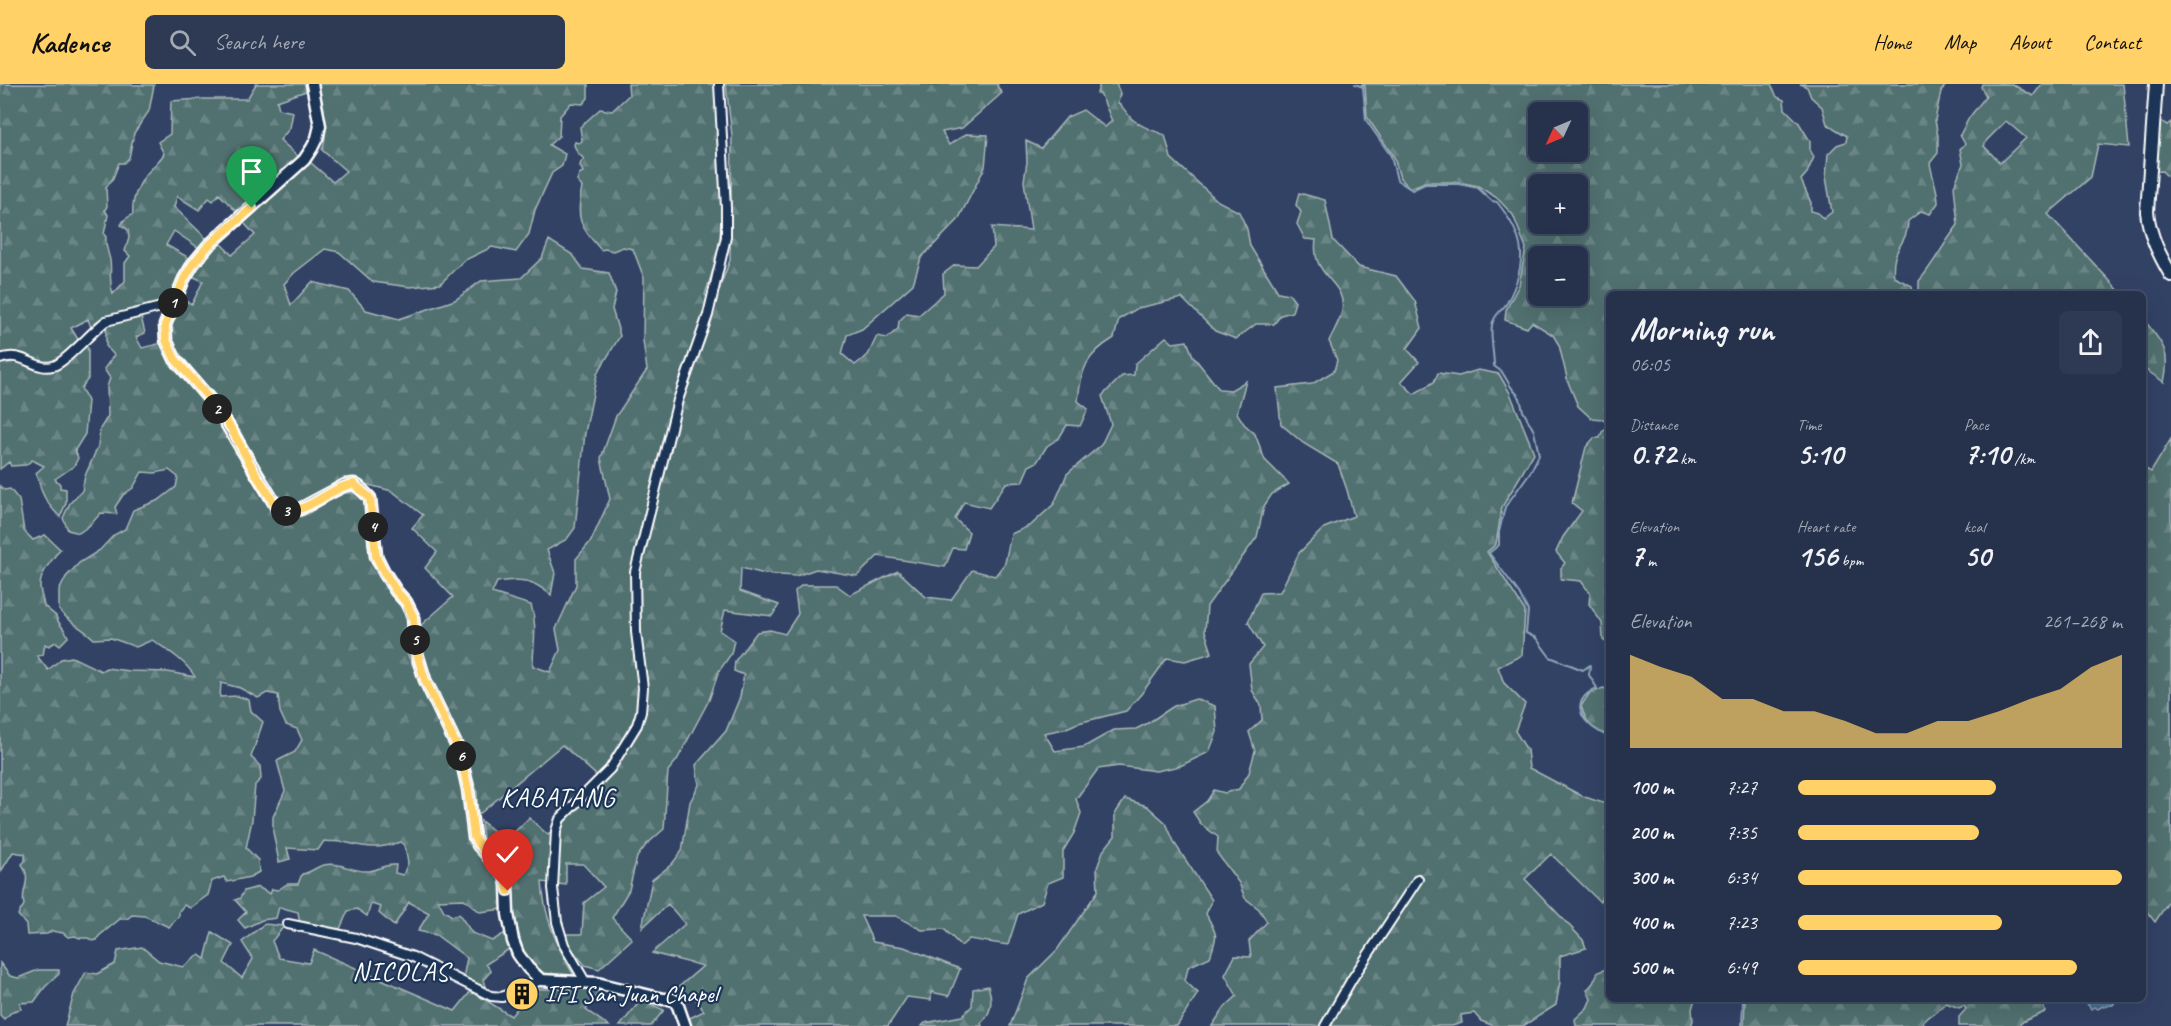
<!DOCTYPE html>
<meta charset="utf-8">
<style>
body{margin:0;font-family:Caveat,sans-serif;background:#2e3a53;color:#f1f3f6;height:100vh;display:flex;flex-direction:column;font-size:22px;white-space:nowrap}
*{box-sizing:border-box;margin:0}
p{font-size:20px;color:#a4aab5}
.icon{flex:none;width:33px;height:33px;fill:none;stroke:currentColor;stroke-width:2;stroke-linecap:round;stroke-linejoin:round}
.map{position:relative;flex:1;overflow:hidden}
.panel{position:absolute;left:1606px;top:207px;width:540px;height:711px;display:flex;flex-direction:column;background:#26324c;border-radius:9px;box-shadow:0 6px 24px #0002,0 0 0 2px #424d64}
.panel>*{flex:none}
.needle{width:39px;rotate:226deg}
.controls{position:absolute;left:1528px;top:18px;display:grid;gap:12px}
.controls a{display:grid;place-items:center;width:60px;height:60px;border-radius:9px;background:#26324c;box-shadow:0 6px 24px #0002,0 0 0 2px #424d64;font-size:30px}
.pin{position:absolute;display:grid;place-items:center;width:51px;height:51px;color:#fff;margin:-62px -26px;border-radius:50% 50% 50% 0;rotate:-45deg;box-shadow:0 0 6px #0007}
.pin .icon{rotate:45deg}
.km{position:absolute;width:30px;height:30px;margin:-15px;border-radius:50%;background:#222;color:#fff;font-size:16px;line-height:30px;text-align:center}
.round{display:grid;place-items:center;flex:none;width:63px;height:63px;border-radius:9px;background:#2e3a53}
.head{display:flex;align-items:center;justify-content:space-between;height:102px;padding:0 24px}
h1{font-size:33px;font-weight:700;line-height:45px}
.metrics{display:grid;grid-template-columns:repeat(3,1fr);gap:9px;height:102px;padding:6px 24px}
.metrics div{display:grid;align-content:center}
.metrics b{font-size:30px;font-weight:700}
.metrics small{font-size:16px;font-weight:400}
.metrics p{font-size:16px}
.chart{height:168px;padding:12px 24px}
.chart p{display:flex;justify-content:space-between}
.chart svg{width:100%;height:108px;margin-top:6px;fill:#ffd166;opacity:.7}
ul{padding:0 24px;list-style:none;font-size:20px}
li{display:grid;grid-template-columns:96px 72px 1fr;align-items:center;height:45px}
li i{height:15px;border-radius:8px;background:#ffd166}
header{display:flex;align-items:center;gap:36px;box-sizing:border-box;height:84px;padding:0 30px;background:#ffd166;color:#111}
header strong{font-size:28px}
nav{display:flex;gap:33px;margin-inline-start:auto;font-size:21px}
.search{width:420px;height:54px;background:#2e3a53;display:flex;align-items:center;gap:15px;box-sizing:border-box;padding:0 21px;border-radius:9px;color:#a4aab5;font-size:22px}
.map>svg:first-child{display:block}
.forest{fill:url(#forest-firs);stroke:#a8b8b8;stroke-width:1.5;fill-rule:evenodd}
.water{fill:url(#water-rules);stroke:#8ea6b9;stroke-width:1.5}
.lines{fill:none;stroke-linecap:round;stroke-linejoin:round}
.stream{stroke:#8ea6b9;stroke-width:2}
.street-casing{stroke:#fff;stroke-width:12}
.secondary-casing{stroke:#fff;stroke-width:15}
.primary-casing{stroke:#fff;stroke-width:16}
.street{stroke:#1d3557;stroke-width:8}
.secondary{stroke:#1d3557;stroke-width:10}
.primary{stroke:#1d3557;stroke-width:12}
.route-casing{stroke:#fff;stroke-width:12}
.route{stroke:#ffd166;stroke-width:8}
.labels{text-anchor:middle;dominant-baseline:central;stroke-width:4.5;stroke-linejoin:round;paint-order:stroke}
.poi-label{font-size:24px;fill:#fff;stroke:#1d3557;text-anchor:start}
.neighbourhood-label{font-size:26px;letter-spacing:1.5px;fill:#fff;stroke:#1d3557}
</style>
<header>
<strong>Kadence</strong>
<div class="search"><svg class="icon" aria-label="search" viewBox="0 0 24 24"><circle cx="10" cy="10" r="6"/><path d="M15 15l6 6"/></svg>Search here</div>
<nav><a>Home</a><a>Map</a><a>About</a><a>Contact</a></nav>
</header>
<div class="map">
<svg width="2171" height="942" viewBox="0 0 2171 942">
<defs>
<pattern id="forest-firs" width="22" height="20" patternUnits="userSpaceOnUse" patternTransform="scale(1.5)"><rect width="22" height="20" fill="#517070"/><path d="M5 1l3.5 6h-7zM16 11l3.5 6h-7z" fill="#6b8585"/></pattern>
<pattern id="water-rules" width="6" height="5" patternUnits="userSpaceOnUse" patternTransform="scale(1.5)"><rect width="6" height="5" fill="#436a8a"/><path d="M0 2.5h6" fill="none" stroke="#5f809c"/></pattern>
</defs>
<rect width="100%" height="100%" fill="#324265"/>
<filter id="ink" filterUnits="userSpaceOnUse"><feTurbulence type="fractalNoise" baseFrequency=".0167" numOctaves="2"/><feDisplacementMap in="SourceGraphic" scale="12" xChannelSelector="R" yChannelSelector="G"/><feConvolveMatrix kernelMatrix="1 2 1 2 8 2 1 2 1" color-interpolation-filters="sRGB"/></filter>
<g filter="url(#ink)">
<path class="forest" d="M0,0L154,1L149,27L134,49L129,74L124,79H119L113,94L106,104L107,122L105,126L108,131L104,150L106,153C105,162 108,167 110,176C112,189 108,195 113,210L125,197V179L130,172L125,167L129,154L128,146L121,141L124,136L133,130C131,115 140,96 151,85C156,79 160,76 164,70L158,58L170,50L171,17L201,15H247L256,0H307L309,6L277,17L279,25L293,28L290,44L280,56L300,74L275,98L259,85L235,101L251,119L239,130L219,110L213,117L209,114L199,126L177,112L174,123L207,155L199,164L174,147L166,161L191,175L165,226L141,233L145,249L136,253L142,264L166,258L232,353L271,428L286,436C292,434 299,433 305,431C329,420 334,401 364,412L368,425V450L372,477L410,536L407,569L461,687L472,757L485,777L501,794L503,825L480,828L464,815L438,816L444,827L452,832L459,830L472,849L492,857L505,849L511,864L486,880L491,887L483,896L487,908L463,894L467,874L436,851L418,847L429,829L409,818L394,842L379,829L381,823L371,820L367,832L357,825L348,827L339,847L300,840L298,828L279,823L276,834L262,836L245,844L238,836L246,828L235,816L240,814L244,807L258,803L270,810L272,805L278,806L287,800H298L302,790C311,789 315,783 324,781C338,777 353,788 367,787C378,787 382,780 396,781L395,789L403,791L408,779L405,762L400,758C380,765 368,764 348,759C341,757 331,758 324,757L318,766L287,764L290,775L279,778L273,748V733L285,707L277,677L295,668L302,656L297,645L286,641L280,628L278,611L267,609L258,614L240,604L221,599L220,613L238,612L249,616L251,627L263,638L251,673L260,682L261,695L255,701L252,736L246,764L258,776L259,788L250,793L227,798L224,793L212,797L208,811L190,824L184,821L179,827V832L169,843L145,832L132,831L127,835H120L99,852L97,856L92,857L88,854H80L75,852L68,853L63,849L52,847L47,850L27,851L26,841L18,831L24,821C20,804 33,799 22,780L25,777V770L13,768L0,789V402L4,406L10,405L19,416L24,447L33,456L45,451L60,465C53,475 40,489 40,502C40,508 43,515 44,522L56,532C58,541 66,545 68,553L60,561L56,558L49,562L45,560L43,571L37,572L48,586L61,575L72,573L101,587L106,584L129,587L168,588L195,593C186,577 167,566 152,556L136,563L111,554L94,555C82,543 71,540 59,526V507L66,493L79,479L100,466L114,451L125,445L133,426L159,416L176,403L178,393L169,386L155,389L142,388L133,404L123,411L115,423L117,430L101,429L90,441L79,449L68,446L63,434L70,419L82,407L85,392L98,362L100,345L108,332L107,303L110,294L104,285L114,271L106,262V244L93,249L88,235L71,244L79,257L88,264V295L81,304L88,317L85,350L75,366L78,374L74,382L55,395L60,400V404L66,405V419L60,433C53,426 46,418 42,408C39,402 40,397 36,389L44,382L32,376L26,381L11,382L9,378L0,385Z
M318,0H588V14L583,20L571,19L560,32L559,52L549,61L565,70L562,82L552,89L535,126L529,150L516,168L492,163L463,177L440,200L410,203L373,198L339,168L325,165L294,189L284,200L291,221L312,198L349,207L366,226L399,235L455,216L481,197L521,194L542,174L549,156L573,171L583,185L609,189L616,208L612,225L620,252L597,290L585,349L575,444L567,455L547,466L555,489L551,511C532,495 521,494 497,498L492,509L531,521C538,543 533,559 533,582L550,588L560,566L556,545L576,501V475L591,457L610,415L601,374L616,332L647,286L643,256L644,194L633,165L623,163L613,167L605,165L601,166C579,140 576,137 582,103L577,97L579,90L583,88L580,82L581,78L584,75L577,68L574,61L575,58L579,59L582,57L580,43L600,25L612,27L629,11L628,0H719L726,96L718,170L705,211L715,216L730,176L732,52L726,0H998L997,2L1002,9L962,44L942,48L949,61L966,50L988,51L985,83L958,136L921,174L913,200L862,245L847,251L842,270L855,281L868,271L877,252L887,254L898,245L899,237L907,229L919,231L944,209L943,190L955,181L976,182L994,163L992,143L1031,146L1024,97L1027,78L1026,57L1041,64L1067,33L1083,26L1105,43L1112,37L1101,11L1097,9L1100,0H1116L1120,9L1118,19C1124,24 1127,30 1132,35C1141,43 1154,47 1165,51L1171,74L1218,117L1239,128L1247,145L1250,162L1278,208L1289,210L1295,218L1292,228L1281,231L1274,240H1256L1236,255L1215,247L1182,214L1138,224L1119,235L1114,254C1086,271 1081,285 1078,317L1088,325L1080,342L1067,341L1059,354L1047,362L1037,378L1029,382L1022,398L1006,399L989,424L964,418L955,435L969,448L964,465L953,464L945,483L878,472L857,492L816,485L796,492L765,490L741,484L740,507L779,521L772,532L725,526L720,547L734,556L731,570L719,587L709,616L677,676L668,687L664,745L646,761L637,773L629,806L612,834L632,855L599,885L585,881L570,863L564,850H582L584,819L604,803L583,780H566V801L542,798C544,833 557,862 574,892L539,889L523,867L515,835L511,792L483,754L481,737L506,756L529,734L548,751L570,727L604,698L562,661L477,732V708L467,675L430,599L421,570V541L453,513L425,484L437,468L412,444L423,431L392,407L361,399L300,421L284,422L271,409L240,347L176,268L170,246L181,215L192,220L203,197L192,192L195,182L220,159L232,171L255,151L244,139L310,78L333,98L346,87L322,66C330,45 323,22 318,0Z
M1361,0H1771L1777,13L1784,16L1785,25L1799,39L1810,57V66L1814,73L1807,89L1801,96L1811,119V127L1818,129L1823,135L1832,128L1826,93L1828,70L1837,61L1846,58L1847,52L1827,40L1822,23L1811,13L1807,3L1800,0H1947L1941,7L1935,36L1938,52V69L1930,79C1932,93 1938,105 1938,119L1930,130L1921,127L1908,137C1908,161 1890,163 1894,193L1912,202L1913,210H1610L1609,560L1603,556L1602,539L1589,520L1590,509L1581,497L1561,495V484L1565,479L1556,468L1563,453L1582,427L1572,419L1586,363L1594,354H1600L1602,348L1609,343L1603,335L1591,334L1578,322L1568,298L1559,261L1553,251L1532,238L1527,244L1505,236L1506,226L1519,201L1526,164L1513,131L1497,114L1478,102L1458,98H1425L1410,104L1400,94L1394,73L1367,33L1365,2ZM1539,28H1578V68H1539ZM1539,100H1578V140H1539ZM1539,172H1578V212H1539Z
M1982,0H2012L2033,12L2042,0H2123L2129,63L2098,60L2091,93L2048,130L2122,210H1919V197C1934,179 1944,159 1958,141L1954,102L1963,80L1960,65L1965,60L1960,51L1969,34L1986,12L1981,3ZM2006,37L2026,54L2000,79L1984,62L1987,56Z
M2157,34L2167,41L2171,38V96L2162,87L2153,88Z
M1299,109L1325,116L1333,156L1359,183L1396,192L1415,217L1422,244L1407,265L1419,278L1401,298L1414,310L1434,298L1438,289L1459,292L1478,286L1499,290L1510,309L1534,369L1502,423L1496,460L1487,468L1525,527L1522,571L1498,583L1504,599L1525,620L1515,647L1527,666L1529,684L1582,712L1609,721V793L1600,818L1551,770L1525,795L1583,856L1586,864L1560,872V898L1556,921L1523,942H1494L1481,937L1474,929L1461,931L1462,939L1452,942H1212L1224,924L1237,912L1225,891L1235,872L1251,873L1249,857L1267,838L1259,825L1245,814L1239,799L1217,769L1218,753L1201,740L1193,728L1207,717L1214,706L1225,709L1239,705L1249,689L1255,667L1249,648L1262,636L1261,621L1252,606L1249,580L1263,563L1248,538L1261,509L1280,508L1299,469L1324,444L1354,432L1347,406L1338,380L1303,359L1281,340L1277,304L1312,300L1334,287L1337,276L1329,257C1333,248 1340,237 1342,227C1347,196 1310,194 1316,156L1305,155L1297,140L1301,128L1296,121Z
M2144,236C2163,260 2171,267 2164,298L2146,286L2144,289Z
M1166,253L1173,259L1187,257L1193,272L1219,305L1231,306L1246,297L1237,329L1244,340L1255,350L1265,376L1289,400L1272,410L1264,422L1257,453L1207,522L1205,547L1212,569L1185,577L1167,574L1142,609L1126,627L1078,639L1064,645L1044,649L1055,667L1084,663L1114,646L1136,645L1148,639L1174,622L1196,615L1215,622L1217,648L1209,668L1180,682L1156,687L1119,682L1098,685L1076,715L1081,729L1074,749L1063,767V793L1048,799L1042,818L1018,830L1008,861L969,855L961,862L944,845L922,846L896,832H861L873,858L904,863L960,885L949,912L931,908V916L907,913L888,942H690L688,935L704,927L693,911L679,922L666,914L703,882L652,869L685,840L668,820L642,844L652,796L672,780L682,767L690,718L699,701L696,681L726,647L740,613L744,591L734,587L735,577L757,548L770,546L785,550L798,530L795,507L802,501H836L850,511L898,487L926,513L951,516L972,486L995,492L1005,479L1011,450L1031,441L1054,420L1067,390L1101,361L1111,340L1102,312L1122,292L1134,291L1135,280Z
M2171,355V814L2155,838L2144,824V384L2151,388Z
M1603,604L1609,606V652C1592,645 1587,641 1581,622L1589,610Z
M1125,715L1147,722L1166,739L1175,760L1212,816L1206,830C1218,852 1218,850 1210,873L1188,883L1185,897L1198,909L1177,942H1010L1028,895L1057,866L1098,807L1097,784L1103,767L1115,752V730Z
M264,840L284,842L272,857L279,874L309,879L314,866L455,927L471,907L511,932L533,905H601L586,926L609,942H65L74,910L86,888L97,890L115,880L118,867L142,863L159,877L183,883L199,871L205,875L212,848L233,861L224,879L242,894L253,875L242,858Z
M0,879L10,892L18,894L38,886H59V890L45,903L34,918L20,919L21,925L13,927L4,935L0,931Z
M1609,884L1610,915H1695L1692,925L1693,937L1691,942H1576L1575,935L1587,924L1591,915L1587,906L1593,899L1598,888Z
M988,902C993,916 992,929 981,939L982,942H922L925,939L962,932L972,922L973,905Z
M1745,915H2042L2045,928L2024,937L2018,942H1959V933L1966,925L1964,922L1959,924L1946,919C1939,928 1925,932 1921,942H1744Z
M641,916L664,926L651,942H620Z"/>
<path class="water" d="M2087,915H2117L2113,921L2103,922L2098,925L2094,923L2091,925L2086,918Z"/>
<g class="lines">
<path class="stream" d="M1287,0H1294
M1355,0L1363,3L1366,36L1391,72L1397,96L1412,106L1425,100H1459L1478,104L1492,117L1497,118C1525,153 1529,177 1507,219C1502,227 1494,230 1492,241C1490,252 1494,270 1494,282L1502,288L1511,303L1520,314L1523,327L1534,347L1539,371L1531,387L1505,423L1499,448V461L1489,469L1519,509L1528,527L1526,549L1536,554L1550,573L1583,586L1590,581L1589,591L1597,604C1564,619 1586,644 1610,653
M1742,942L1743,915"/>
<defs>
<path id="street" d="M0,275C23,266 34,287 53,282C64,280 93,246 106,237L173,220
M288,840L356,854L413,873L491,912L502,913L541,896
M586,899L564,861L557,838L553,804L556,747L560,735L610,685L637,641L641,628L643,604L636,548L635,488L678,316L708,231L726,153V124L719,0
M1325,942L1352,895L1418,795"/>
<path id="secondary" d="M312,0L320,42L317,54L312,64L304,76L208,162L193,180L184,195L165,241L166,256L175,275L217,324L278,425L291,427L300,425L345,401L354,400L359,403L370,414L376,472L384,488L396,507L406,518L413,532L415,563L425,596L460,669L468,705L474,753L478,761L505,791L507,801L508,830L513,857L518,870L528,884L541,896L597,899L663,915H673L678,922L685,942"/>
<path id="primary" d="M2156,0L2147,128C2150,153 2159,170 2171,191"/>
</defs>
<use href="#street" class="street-casing"/>
<use href="#secondary" class="secondary-casing"/>
<use href="#primary" class="primary-casing"/>
<use href="#street" class="street"/>
<use href="#secondary" class="secondary"/>
<use href="#primary" class="primary"/>
</g>
</g>
<g class="lines" filter="url(#ink)">
<defs>
<path id="route" d="M252,124L208,162L193,180L184,195L165,241L166,256L175,275L217,324L232,346L254,387L278,425C304,435 328,403 354,400L370,414L376,472L384,488L396,507L406,518L413,532L415,563L425,596L460,669L468,705L474,753L478,760L502,786L505,791L508,807"/>
</defs>
<use href="#route" class="route-casing"/>
<use href="#route" class="route"/>
</g>
<defs>
<symbol id="building-disc" viewBox="-11 -11 22 22"><circle r="9.5" fill="#ffd166" stroke="#1d3557"/><path d="M-4-6H4V6H1V3H-1V6H-4ZM-2.5-4.3h1.7v1.8h-1.7ZM.8-4.3h1.7v1.8H.8ZM-2.5-1h1.7V.8h-1.7ZM.8-1h1.7V.8H.8Z" fill="#111"/></symbol>
</defs>
<g fill-rule="evenodd">
<use href="#building-disc" x="503" y="891" width="38" height="38"/>
</g>
<g class="labels">
<g class="poi-label">
<text x="545" y="910">IFI San Juan Chapel</text>
</g>
<g class="neighbourhood-label">
<text x="558" y="713">KABATANG</text>
<text x="401" y="887">NICOLAS</text>
</g>
</g>
</svg>
<div class="controls">
<a><svg class="needle" viewBox="-14 -14 28 28"><path d="M0-13l5 13h-10z" fill="#e53935"/><path d="M0 13l5-13h-10z" fill="#a4aab5"/></svg></a>
<a>+</a>
<a>−</a>
</div>
<div class="pin" style="left:252px;top:124px;background:#1e9e55"><svg class="icon" aria-label="arrive" viewBox="0 0 24 24"><path d="M6 21V4h12l-3 4 3 4H6"/></svg></div>
<div class="pin" style="left:508px;top:807px;background:#d93025"><svg class="icon" aria-label="check" viewBox="0 0 24 24"><path d="M5 12l5 5 9-10"/></svg></div>
<b class="km" style="left:173px;top:219px">1</b>
<b class="km" style="left:217px;top:325px">2</b>
<b class="km" style="left:286px;top:427px">3</b>
<b class="km" style="left:373px;top:443px">4</b>
<b class="km" style="left:415px;top:556px">5</b>
<b class="km" style="left:461px;top:672px">6</b>
<section class="panel">
<div class="head"><div><h1>Morning run</h1><p>06:05</p></div><a class="round"><svg class="icon" aria-label="share" viewBox="0 0 24 24"><path d="M12 15V3M7 8l5-5 5 5M5 13v7h14v-7"/></svg></a></div>
<div class="metrics">
<div><p>Distance</p><b>0.72<small> km</small></b></div>
<div><p>Time</p><b>5:10</b></div>
<div><p>Pace</p><b>7:10<small> /km</small></b></div>
</div>
<div class="metrics">
<div><p>Elevation</p><b>7<small> m</small></b></div>
<div><p>Heart rate</p><b>156<small> bpm</small></b></div>
<div><p>kcal</p><b>50</b></div>
</div>
<div class="chart"><p><span>Elevation</span>261–268 m</p>
<svg viewBox="0 0 160 44" preserveAspectRatio="none"><path d="M0 44V6L10 11L20 15L30 24L40 24L50 29L60 29L70 33L80 38L90 38L100 33L110 33L120 29L130 24L140 20L150 11L160 6V44z"/></svg>
</div>
<ul>
<li><b>100 m</b>7:27<i style="width:61%"></i></li>
<li><b>200 m</b>7:35<i style="width:56%"></i></li>
<li><b>300 m</b>6:34<i style="width:100%"></i></li>
<li><b>400 m</b>7:23<i style="width:63%"></i></li>
<li><b>500 m</b>6:49<i style="width:86%"></i></li>
</ul>
</section>
</div>
